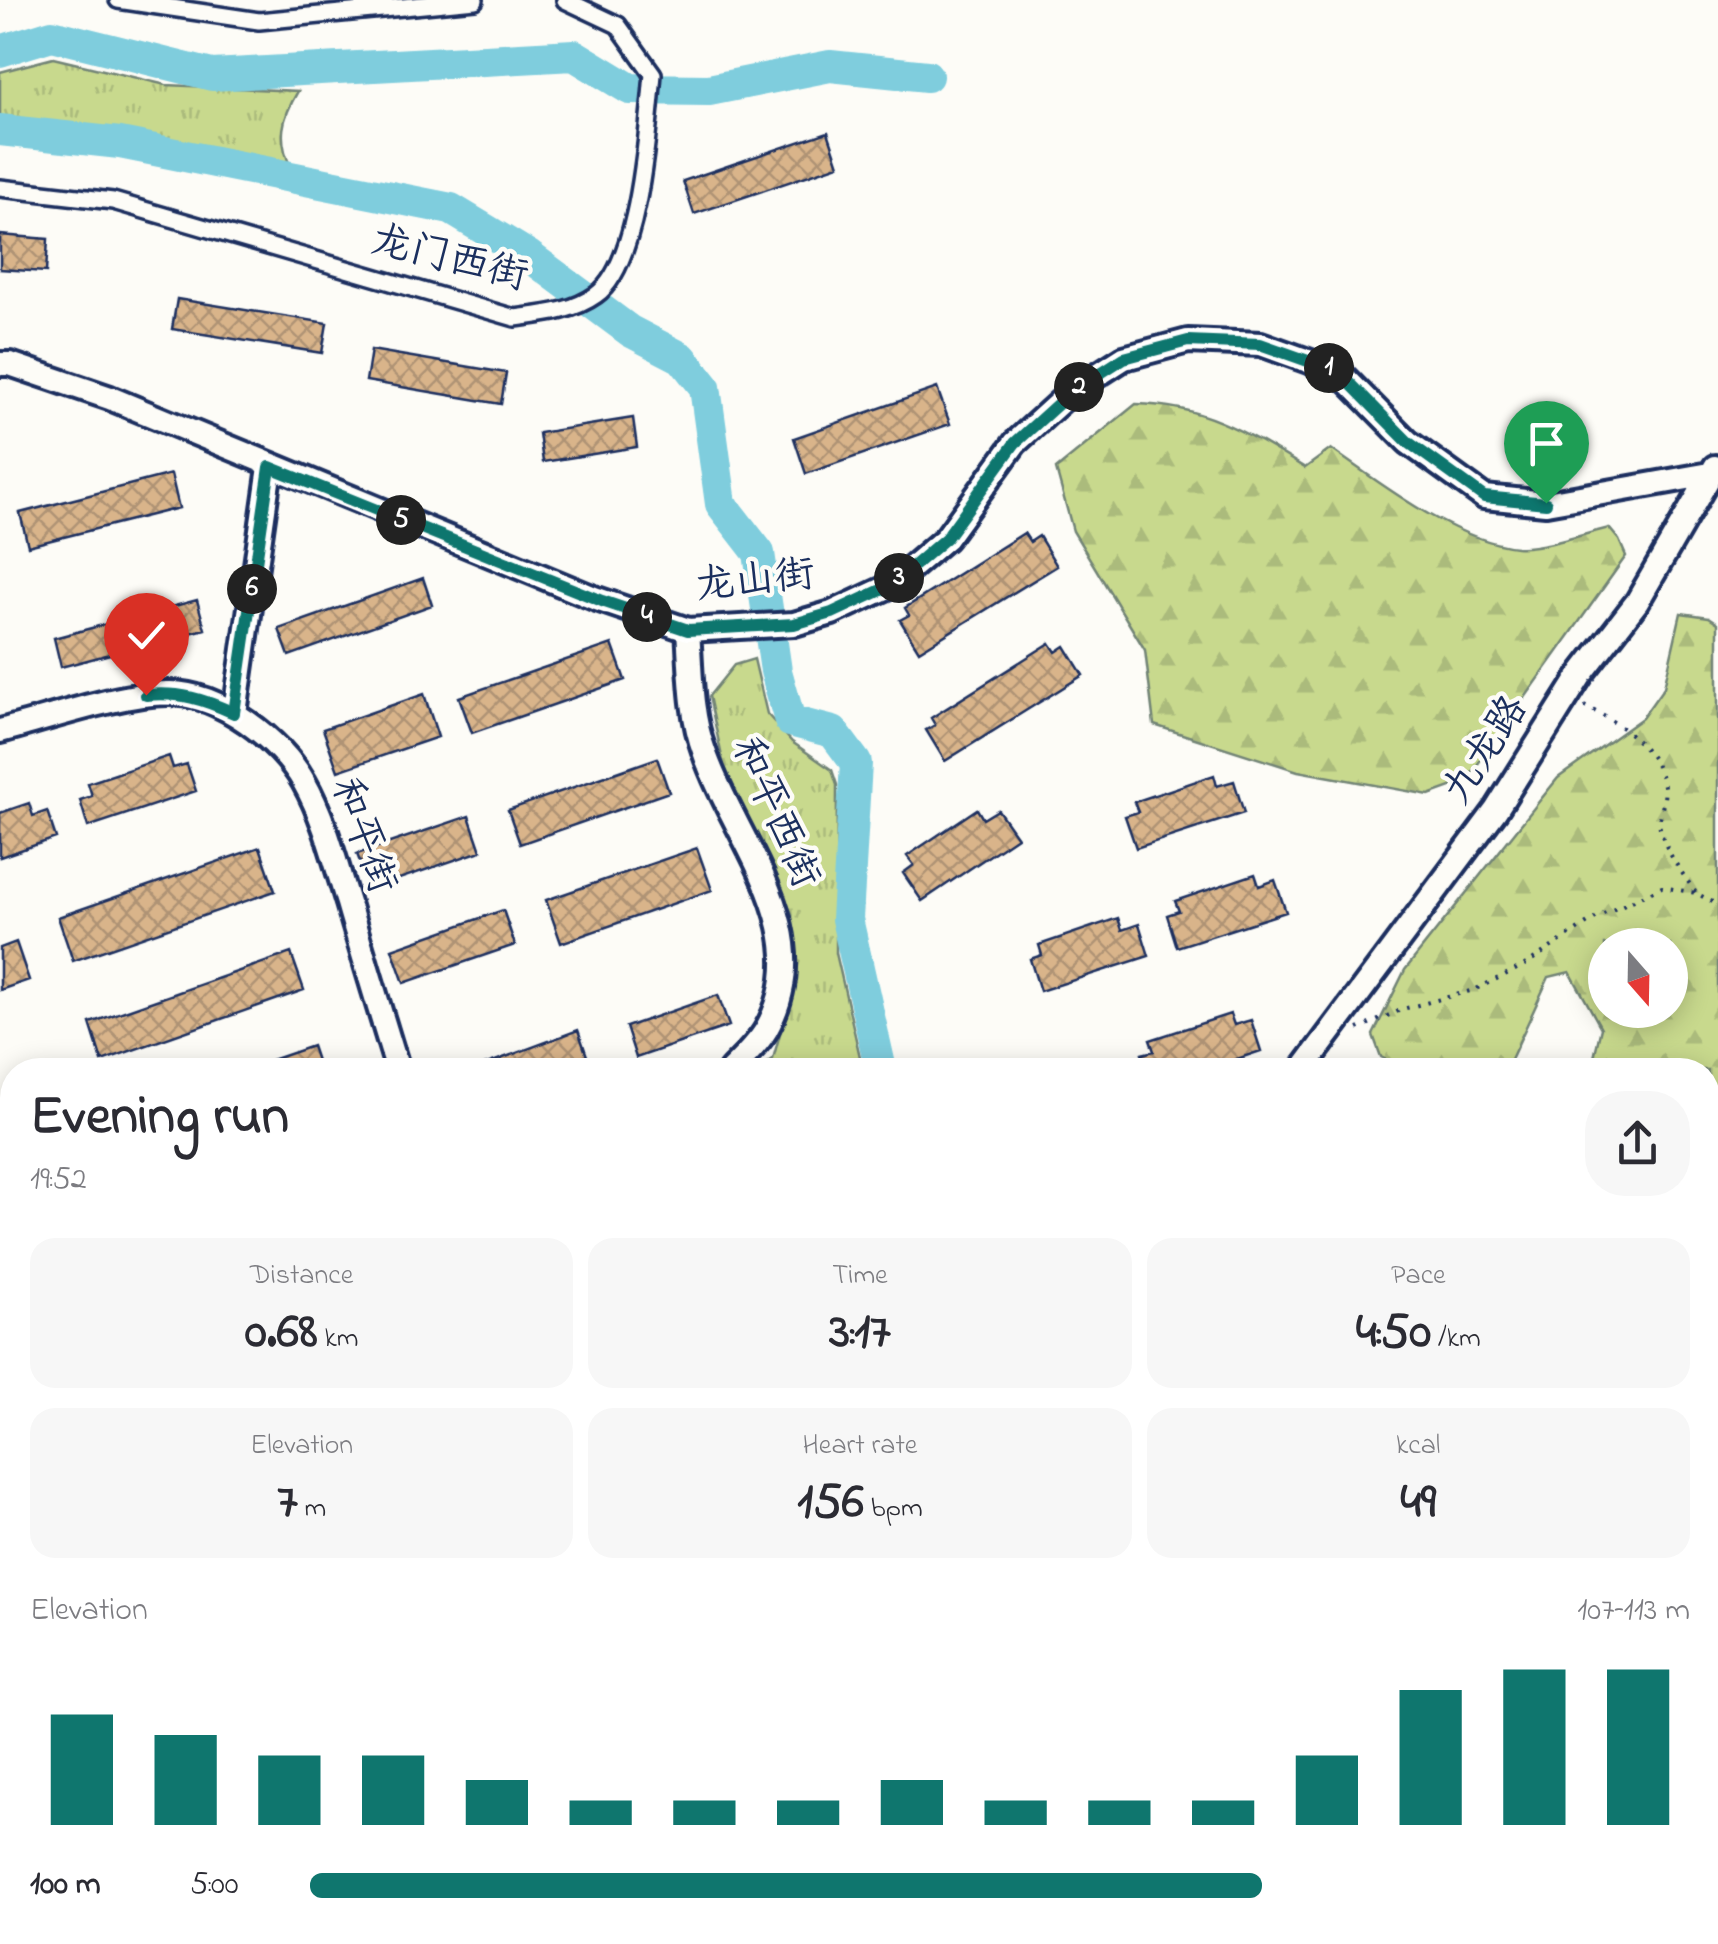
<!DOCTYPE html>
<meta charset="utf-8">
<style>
body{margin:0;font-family:"Indie Flower","LXGW WenKai TC",sans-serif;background:#f7f7f7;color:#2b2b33;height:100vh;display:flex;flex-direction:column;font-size:38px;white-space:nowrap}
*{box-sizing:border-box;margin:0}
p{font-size:32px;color:#7c7c81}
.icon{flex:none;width:55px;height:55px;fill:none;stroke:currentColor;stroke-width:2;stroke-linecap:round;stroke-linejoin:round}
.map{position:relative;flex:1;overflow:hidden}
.details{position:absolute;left:0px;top:1058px;width:1720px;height:888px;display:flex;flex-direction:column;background:#fff;border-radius:40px 40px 0 0;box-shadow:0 5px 25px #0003}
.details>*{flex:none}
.needle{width:65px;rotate:160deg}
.fabs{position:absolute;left:1588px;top:928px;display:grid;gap:20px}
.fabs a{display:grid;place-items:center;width:100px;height:100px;border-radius:50%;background:#fff;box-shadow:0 5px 25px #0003;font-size:50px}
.pin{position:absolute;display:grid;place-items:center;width:85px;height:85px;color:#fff;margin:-102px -42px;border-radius:50% 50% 50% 0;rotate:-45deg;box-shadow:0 0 10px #0007}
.pin .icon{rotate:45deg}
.km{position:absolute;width:50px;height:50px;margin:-25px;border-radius:50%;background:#222;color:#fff;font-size:28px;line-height:50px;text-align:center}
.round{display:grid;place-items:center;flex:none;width:105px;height:105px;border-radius:40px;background:#f7f7f7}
.head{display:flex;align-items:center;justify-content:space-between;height:170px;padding:0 30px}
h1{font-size:55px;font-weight:700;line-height:75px}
.stats{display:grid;grid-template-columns:repeat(3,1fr);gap:15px;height:170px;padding:10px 30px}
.stats div{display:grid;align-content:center;border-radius:25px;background:#f7f7f7;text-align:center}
.stats b{font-size:50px;font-weight:700}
.stats small{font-size:28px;font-weight:400}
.stats p{font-size:28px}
.chart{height:280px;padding:20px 30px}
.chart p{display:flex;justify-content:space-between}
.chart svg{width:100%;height:180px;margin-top:10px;stroke:#0f766e;stroke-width:6}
ul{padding:0 30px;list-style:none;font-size:32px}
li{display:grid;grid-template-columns:160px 120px 1fr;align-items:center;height:75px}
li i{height:25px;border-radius:12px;background:#0f766e}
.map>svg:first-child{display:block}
.built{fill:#f2e6d6}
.forest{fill:url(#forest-firs);stroke:#728476;stroke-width:2.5;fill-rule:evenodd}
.park{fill:url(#park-tufts);stroke:#728476;stroke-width:2.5}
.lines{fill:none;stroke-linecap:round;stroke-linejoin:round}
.river{stroke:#7fcddd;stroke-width:32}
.building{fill:url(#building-cross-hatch);stroke:#1b2f5e;stroke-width:2.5}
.street-casing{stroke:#1b2f5e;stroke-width:22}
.secondary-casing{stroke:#1b2f5e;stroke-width:30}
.path{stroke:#1b2f5e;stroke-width:4;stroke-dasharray:2.5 8;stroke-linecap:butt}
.street{stroke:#fdfcf7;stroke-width:15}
.secondary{stroke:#fdfcf7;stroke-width:22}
.route-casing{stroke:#fff;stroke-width:20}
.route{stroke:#0f766e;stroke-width:12}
.labels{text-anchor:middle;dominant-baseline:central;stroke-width:9;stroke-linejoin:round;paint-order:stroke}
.street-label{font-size:40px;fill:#1b2f5e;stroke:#fdfcf7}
</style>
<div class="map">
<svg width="1718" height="1944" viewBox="0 0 1718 1944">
<defs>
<pattern id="forest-firs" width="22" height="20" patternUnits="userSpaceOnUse" patternTransform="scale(2.5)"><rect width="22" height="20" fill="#c8d98d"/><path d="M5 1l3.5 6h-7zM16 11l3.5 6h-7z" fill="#abbb7c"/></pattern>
<pattern id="park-tufts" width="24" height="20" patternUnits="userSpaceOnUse" patternTransform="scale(2.5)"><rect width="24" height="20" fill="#c8d98d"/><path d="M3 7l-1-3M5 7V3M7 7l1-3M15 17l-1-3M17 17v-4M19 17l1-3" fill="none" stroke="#abbb7c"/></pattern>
<pattern id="building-cross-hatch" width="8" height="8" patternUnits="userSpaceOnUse" patternTransform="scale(2.5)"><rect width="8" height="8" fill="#d9b48a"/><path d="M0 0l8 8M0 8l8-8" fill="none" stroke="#af9374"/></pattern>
</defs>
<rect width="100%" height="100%" fill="#fdfcf7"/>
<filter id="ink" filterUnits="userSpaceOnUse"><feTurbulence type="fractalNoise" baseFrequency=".01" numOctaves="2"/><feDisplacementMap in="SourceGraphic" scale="20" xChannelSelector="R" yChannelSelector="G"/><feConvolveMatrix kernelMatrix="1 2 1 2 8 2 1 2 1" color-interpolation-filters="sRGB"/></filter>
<g filter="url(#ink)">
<path class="built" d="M0,1239H12V1520L0,1523Z"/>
<path class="forest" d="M1136,404C1204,405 1249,434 1305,468L1331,449C1383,485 1453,540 1516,547C1541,549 1584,534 1609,528L1619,540L1626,556L1465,782L1429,795L1298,771L1154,725L1145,650L1073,531L1056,469Z
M1681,613L1709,617L1718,623V1767L1708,1752V1070H1591L1601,1028L1570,972L1549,977L1506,1070H1405L1381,1057L1373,1035L1405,970L1537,804L1558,778L1642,718L1664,687ZM1670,945V1010H1605V945Z
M1708,1879L1718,1887V1944H672L676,1932H1708Z"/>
<path class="park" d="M53,58L166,85L298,91C282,118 277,139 291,167L99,128L0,117V72Z
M754,659L767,714L792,742L832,770L837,785L836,953L863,1070H758L773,1059L789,1001L792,914L767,857L728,785L709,696L734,665Z"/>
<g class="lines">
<path class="river" d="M0,51L52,35L212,75L574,55L630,89L709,90L830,66L927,76
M0,130L120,143L451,209L529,256L630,331L682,358L705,387L721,504L759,553L776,671L790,721L833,732L856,763L847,919L881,1070"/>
</g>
<path class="building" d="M828,132L839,165L694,214L683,181Z
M0,235L48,239L46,272L0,269Z
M177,299L327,323L322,353L172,329Z
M371,350L506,373L501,404L366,381Z
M937,388L950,424L806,474L794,438Z
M633,418L637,447L543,462L539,433Z
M171,474L179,508L28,546L20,513Z
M1024,533L1030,542L1039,536L1057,566L919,651L900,620L909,615L905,608Z
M423,578L432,605L289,656L279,629Z
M197,600L205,629L61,667L54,638Z
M1050,643L1056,652L1065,646L1083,675L945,761L926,730L935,725L931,718Z
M612,644L625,680L472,733L459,697Z
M424,694L438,737L338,771L323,729Z
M169,756L173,768L187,764L196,791L88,827L80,800L92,796L88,783Z
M657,758L669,792L520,844L508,810Z
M1214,775L1217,786L1234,781L1244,813L1136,848L1125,816L1138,812L1134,802Z
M29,803L33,816L47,811L56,838L0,857V813Z
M977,809L983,819L998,810L1017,837L922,901L903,873L914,865L907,856Z
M469,816L481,851L370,889L357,854Z
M260,847L275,891L73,961L58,917Z
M697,848L712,890L561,943L546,900Z
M1255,874L1259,886L1275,880L1286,912L1177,947L1167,915L1179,911L1175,901Z
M503,910L515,945L404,983L392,949Z
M1118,918L1122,930L1139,924L1149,956L1040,991L1030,959L1042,955L1039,945Z
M16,942L29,980L0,990V948Z
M291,953L304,990L102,1061L90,1023Z
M718,995L729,1026L636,1058L626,1027Z
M1230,1014L1234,1025L1251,1020L1261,1051L1204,1070H1147L1142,1054L1154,1051L1150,1040Z
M578,1030L588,1059L557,1070H471Z
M312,1046L320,1070H248V1068Z"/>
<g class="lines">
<defs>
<path id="street" d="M118,0L259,21L475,0
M0,188L113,201L515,318C544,314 572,312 596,295C640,264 648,127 653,74L618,25L565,0"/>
<path id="secondary" d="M0,364H10L110,398L594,598L688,630L794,624L832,613L890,586L946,538L1015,443L1071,392L1124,358L1188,341L1261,344L1339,372L1408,442L1484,497L1546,503L1710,474
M688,630C691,671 690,713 704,751C734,841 822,931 766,1030C758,1044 743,1058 731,1070
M235,713L270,467
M0,731C47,719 124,692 170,693C219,693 281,740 304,782C325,819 335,862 348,903C364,959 381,1014 398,1070
M1302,1070L1496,810L1582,673L1637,602L1715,467
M0,1754L12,1773
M0,1798L12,1817
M89,1932L96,1944
M117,1932L124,1944
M618,1944L625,1932"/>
</defs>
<use href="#street" class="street-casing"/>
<use href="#secondary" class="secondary-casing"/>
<path class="path" d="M1584,706C1617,721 1657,748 1664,786C1667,801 1656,818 1661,832C1667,854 1683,874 1696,893
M1358,1029L1403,1009L1474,990L1523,966L1597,917L1662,887L1696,893L1718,905
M1708,1517L1718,1533
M1708,1863L1718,1873
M1423,1932L1428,1944
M1628,1932L1637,1944
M861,1944L864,1932
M1226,1944V1932"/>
<use href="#street" class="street"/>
<use href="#secondary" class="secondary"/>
</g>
</g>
<g class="lines" filter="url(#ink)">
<defs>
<path id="route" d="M146,695C181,692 203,699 234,713L270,467L602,601L688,630L794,624L832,613L890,586L946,538L1015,443L1071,392L1124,358L1188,341L1260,344L1339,372L1408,442L1484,497L1546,503"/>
</defs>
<use href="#route" class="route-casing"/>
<use href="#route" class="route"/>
</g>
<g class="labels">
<g class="street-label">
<text transform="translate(449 260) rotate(14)">龙门西街</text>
<text transform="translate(755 582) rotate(-6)">龙山街</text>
<text transform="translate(1487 751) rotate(-57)">九龙路</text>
<text transform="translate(774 813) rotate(66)">和平西街</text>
<text transform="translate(362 836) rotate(70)">和平街</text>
</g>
</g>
</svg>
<div class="fabs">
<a><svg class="needle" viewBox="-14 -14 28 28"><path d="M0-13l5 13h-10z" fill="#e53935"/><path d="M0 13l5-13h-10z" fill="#7c7c81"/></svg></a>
</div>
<div class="pin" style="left:1546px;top:503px;background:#1e9e55"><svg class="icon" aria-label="arrive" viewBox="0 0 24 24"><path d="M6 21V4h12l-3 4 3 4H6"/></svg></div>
<div class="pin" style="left:146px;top:695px;background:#d93025"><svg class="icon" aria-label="check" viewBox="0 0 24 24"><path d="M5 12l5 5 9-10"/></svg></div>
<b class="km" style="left:1329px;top:368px">1</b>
<b class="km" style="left:1079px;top:387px">2</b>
<b class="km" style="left:899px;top:578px">3</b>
<b class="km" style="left:647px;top:617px">4</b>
<b class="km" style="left:401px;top:520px">5</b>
<b class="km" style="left:252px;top:589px">6</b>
<section class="details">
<div class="head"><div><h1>Evening run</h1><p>19:52</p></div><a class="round"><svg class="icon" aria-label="share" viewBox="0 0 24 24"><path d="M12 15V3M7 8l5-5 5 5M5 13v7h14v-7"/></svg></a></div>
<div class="stats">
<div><p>Distance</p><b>0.68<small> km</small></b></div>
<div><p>Time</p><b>3:17</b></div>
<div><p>Pace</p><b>4:50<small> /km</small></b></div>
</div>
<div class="stats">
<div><p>Elevation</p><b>7<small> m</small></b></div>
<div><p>Heart rate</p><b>156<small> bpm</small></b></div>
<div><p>kcal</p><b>49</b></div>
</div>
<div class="chart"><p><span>Elevation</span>107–113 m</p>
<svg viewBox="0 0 160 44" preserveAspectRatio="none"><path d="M5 44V17M15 44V22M25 44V27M35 44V27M45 44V33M55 44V38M65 44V38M75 44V38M85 44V33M95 44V38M105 44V38M115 44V38M125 44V27M135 44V11M145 44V6M155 44V6"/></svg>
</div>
<ul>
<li><b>100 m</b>5:00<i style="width:69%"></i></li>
</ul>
</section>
</div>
